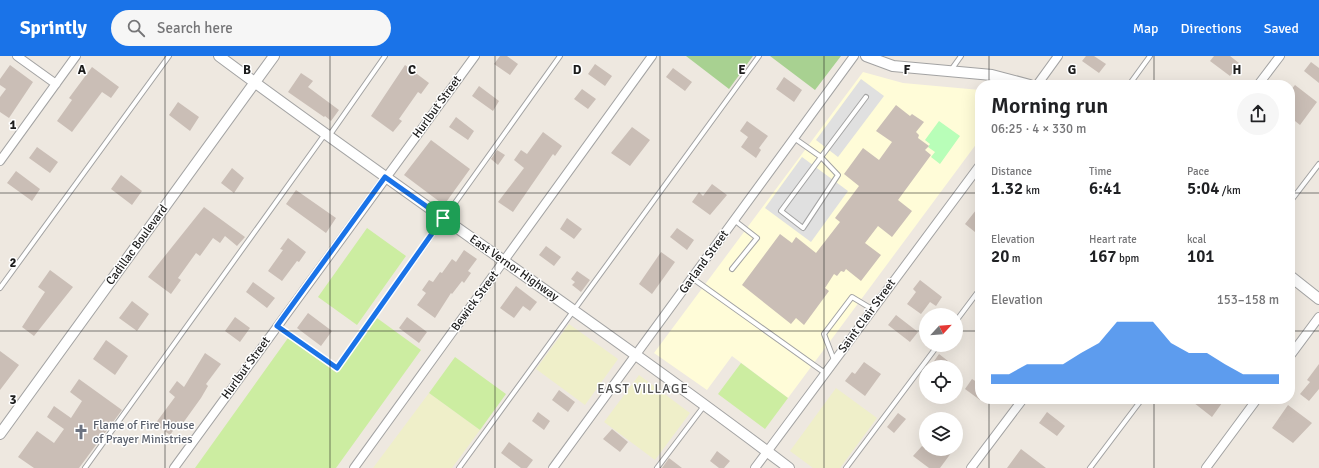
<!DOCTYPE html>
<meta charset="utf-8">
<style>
body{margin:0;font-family:Signika,sans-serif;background:#f6f6f6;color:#202124;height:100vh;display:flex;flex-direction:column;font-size:15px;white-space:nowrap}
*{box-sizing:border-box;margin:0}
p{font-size:13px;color:#757577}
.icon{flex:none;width:22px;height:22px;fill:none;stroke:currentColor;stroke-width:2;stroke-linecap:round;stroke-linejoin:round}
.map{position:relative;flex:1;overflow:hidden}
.details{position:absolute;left:975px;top:24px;width:320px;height:324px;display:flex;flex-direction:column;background:#fff;border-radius:16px;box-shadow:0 4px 16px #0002}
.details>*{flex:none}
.needle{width:26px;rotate:64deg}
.buttons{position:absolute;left:919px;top:252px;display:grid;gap:8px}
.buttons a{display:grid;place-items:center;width:44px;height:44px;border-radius:50%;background:#fff;box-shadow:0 4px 16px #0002;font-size:20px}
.pin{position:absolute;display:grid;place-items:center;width:34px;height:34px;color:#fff;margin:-17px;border-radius:8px;box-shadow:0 2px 6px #0006}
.round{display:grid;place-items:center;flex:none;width:42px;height:42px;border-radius:21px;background:#f6f6f6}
.head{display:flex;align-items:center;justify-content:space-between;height:68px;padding:0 16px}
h1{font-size:22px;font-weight:600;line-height:30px}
.stats{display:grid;grid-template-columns:repeat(3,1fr);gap:6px;height:68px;padding:4px 16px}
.stats div{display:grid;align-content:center}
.stats b{font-size:17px;font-weight:600}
.stats small{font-size:11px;font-weight:400}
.stats p{font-size:11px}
.chart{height:112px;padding:8px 16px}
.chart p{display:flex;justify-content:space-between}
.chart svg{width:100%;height:72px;margin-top:4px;fill:#1a73e8;opacity:.7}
header{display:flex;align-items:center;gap:24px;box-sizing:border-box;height:56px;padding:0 20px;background:#1a73e8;color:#fff}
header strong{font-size:19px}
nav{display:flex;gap:22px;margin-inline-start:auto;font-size:14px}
.search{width:280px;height:36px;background:#f6f6f6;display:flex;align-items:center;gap:10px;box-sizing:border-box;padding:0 14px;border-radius:22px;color:#757577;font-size:15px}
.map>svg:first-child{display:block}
.education{fill:#fffcd8}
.farmland{fill:#efefc9}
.grass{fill:#cceda1}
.forest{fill:#a8d191}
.park{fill:#b8feb8}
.parking{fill:#e0e0e0}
.building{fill:#cabeb6}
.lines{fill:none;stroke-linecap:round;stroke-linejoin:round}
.service-casing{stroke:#a3a3a3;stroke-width:6}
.minor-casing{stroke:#a3a3a3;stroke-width:10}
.tertiary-casing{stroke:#a3a3a3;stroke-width:12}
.service{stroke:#fff;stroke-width:4}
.minor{stroke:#fff;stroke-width:8}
.tertiary{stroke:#fff;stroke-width:10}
.route-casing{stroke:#fff;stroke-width:8}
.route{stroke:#1a73e8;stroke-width:5}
.grid{fill:none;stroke:#1c1c1c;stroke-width:1;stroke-opacity:0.55}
.labels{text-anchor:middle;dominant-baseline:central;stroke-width:3;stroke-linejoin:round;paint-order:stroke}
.street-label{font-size:12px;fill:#1c1c1c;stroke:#fff}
.worship-label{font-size:12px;fill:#5b616d;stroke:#fff;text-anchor:start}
.neighbourhood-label{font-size:13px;letter-spacing:1px;fill:#4f4f4f;stroke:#fff}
.grid-label{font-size:13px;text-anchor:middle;font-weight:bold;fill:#1c1c1c;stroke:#fff;stroke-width:3;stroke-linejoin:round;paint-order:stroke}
</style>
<header>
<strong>Sprintly</strong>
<div class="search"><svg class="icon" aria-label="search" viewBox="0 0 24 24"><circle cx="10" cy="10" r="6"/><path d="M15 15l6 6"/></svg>Search here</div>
<nav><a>Map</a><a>Directions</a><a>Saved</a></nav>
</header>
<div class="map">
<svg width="1319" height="412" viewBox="0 0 1319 412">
<rect width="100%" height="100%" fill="#eee8e0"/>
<path class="education" d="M863,16L903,27L980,34V83L788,342L732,300L707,334L654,297Z"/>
<path class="farmland" d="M569,268L618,303L585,349L536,313Z
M639,319L690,357L655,404L604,366Z
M836,332L877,362L840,412H813L790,395Z
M429,337L480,374L452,412H373Z"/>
<path class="grass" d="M367,172L406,200L357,269L318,241Z
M377,262L421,294L336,412H195L288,282L337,317Z
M455,301L506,338L480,374L429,337Z
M741,307L788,342L765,373L718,338Z"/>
<path class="forest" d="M686,0H753L729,33Z
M770,0H841L815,34Z"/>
<path class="park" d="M939,65L960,80L940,108L931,101L935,96L928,91L930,88L925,84Z"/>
<path class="parking" d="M861,23L884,40L838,101L816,84Z
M802,101L848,135L811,186L765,152Z"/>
<path class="building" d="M500,0H507L518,8L510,19L494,8Z
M1086,0H1094L1106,8L1099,17L1082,5Z
M1214,0H1230L1239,7L1230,20L1210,5Z
M1311,6L1319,12V27L1304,15Z
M595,8L612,20L605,30L588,18Z
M10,9L33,26L9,62L0,56V41L6,33L0,29V23Z
M405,9L429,27L421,38L418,36L399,63L402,65L393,76L371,60Z
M92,11L119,31L111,42L102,36L72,76L57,65L72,44L69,42Z
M673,12L692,26L685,35L666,21Z
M301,17L313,25L308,31L339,54L331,65L325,60L324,61L288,36Z
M784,21L802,34L794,46L776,33Z
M1295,29L1317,46L1300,69L1290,61V35Z
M479,30L499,45L493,55L472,40Z
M582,33L596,43L588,53L574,43Z
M178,46L199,61L190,75L169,59Z
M896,49L910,60L912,58L924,66L916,76L919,79L918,82L929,90L925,94L931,99L898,144L912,155L892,181L878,170L865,187L881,199L861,225L846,213L844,216L841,215L837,220L834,218L825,232L829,235L804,269L796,262L791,268L742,229L780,178L792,187L796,181L816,197L840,166L835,162L859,130L844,118L863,92L879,104L892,86L876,75Z
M456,61L474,75L468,84L449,71Z
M747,65L768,80L759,92L761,94L756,102L741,91L748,81L740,75Z
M632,71L650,84L630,110L611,97Z
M543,76L562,90L555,100L553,98L513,156L498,146L524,112L514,104L521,94L527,98Z
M431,84L470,113L444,149L404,119Z
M37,91L58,106L50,117L29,102Z
M497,94L505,99L498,109L491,103Z
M232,112L244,122L234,137L221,127Z
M16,115L40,133L32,145L7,127Z
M121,119L142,135L132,149L111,133Z
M712,128L727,139L710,159L692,146L699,136L703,140Z
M296,134L336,162L326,177L286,148Z
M980,149V180L965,168Z
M204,151L245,181L237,190L225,180L220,187L213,182L200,200L196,197L178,222L181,224L171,238L148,221Z
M567,162L582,173L574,183L560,173Z
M677,172L694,184L687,194L670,181Z
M288,182L306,196L299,206L297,205L282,225L268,215L283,194L280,193Z
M546,190L561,201L554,210L539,199Z
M464,194L477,203L468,215L471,217L464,227L462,225L452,238L451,237L435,262L417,249L426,237L422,234L429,224L433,226L440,216L442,217L452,203L456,206Z
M661,196L675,206L652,238L639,228Z
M50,214L73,231L34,280L22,271L45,236L38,231Z
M577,215L590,224L581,236L572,229L575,226L571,223Z
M920,224L942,241L936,250L930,246L921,258L907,248L916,236L913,233Z
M253,226L275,242L267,252L246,236Z
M516,230L537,246L530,255L523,250L514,262L500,252Z
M132,245L149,258L137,275L119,262Z
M308,257L332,275L321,290L297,272Z
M896,259L918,276L910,286L888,269Z
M235,261L250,272L240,286L225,275Z
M407,261L427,276L419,287L399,272Z
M106,284L128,300L115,319L93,303Z
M0,295L19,309L0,334Z
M205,297L221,308L206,328L208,330L201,342L183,367L180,365L170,379L155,368L175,341L169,336L177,325L184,331Z
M939,298L948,305L944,311H930Z
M864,306L881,318L865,340L845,325L852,316L855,318Z
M1319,308V333L1309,345L1300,338L1310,326L1307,324Z
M79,323L122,354L79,412H34L18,401L37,375L54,387L64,373L47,361L54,350L71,362L82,345L70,336Z
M972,323L980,328V344L965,333Z
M559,334L575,346L568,356L552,344Z
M1189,343H1217L1222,347L1212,361Z
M1288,349L1312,367L1293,387L1272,372Z
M538,356L550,365L544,374L532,365Z
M1047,356L1065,370L1057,380L1039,367Z
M898,357L906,363L894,377L887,371Z
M612,373L628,386L620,396L603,383Z
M509,386L533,404L527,412H521L501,397Z
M922,390L926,393H954L940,412H929L913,400Z
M1021,393L1046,412H1007Z
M717,395L730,405L724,412H719L710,405Z
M669,402L682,412H662Z"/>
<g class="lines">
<defs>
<path id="service" d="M951,14L961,0
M1129,29L1150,0
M329,80L385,0
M794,82L821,101L781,155L803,172L838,119L821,101L866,41
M1290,146L1319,108
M732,213L757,182L734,164
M692,222L825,317
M0,232L169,0
M956,265L980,233
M277,270L337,312L560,0
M834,304L824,278L852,241L872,253
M85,412L325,78
M459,412L759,0
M657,412L704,350
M846,412L938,289
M1090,412L1142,343"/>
<path id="minor" d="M17,0L56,28
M1037,29L1058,0
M1258,29L1280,0
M0,105L76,0
M1290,300L1319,261
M174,412L475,0
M354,412L652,0
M553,412L854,0
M755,412L980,109
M971,412L1023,343
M1206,412L1257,343"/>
<path id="tertiary" d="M219,0C407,140 602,270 789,412
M866,0L893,10L992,19L1030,29
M1290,220L1319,243
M0,378L274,0"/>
</defs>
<use href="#service" class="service-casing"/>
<use href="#minor" class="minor-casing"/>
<use href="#tertiary" class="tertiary-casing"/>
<use href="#service" class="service"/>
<use href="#minor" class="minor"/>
<use href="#tertiary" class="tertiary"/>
</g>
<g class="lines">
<defs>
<path id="route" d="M385,121L443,162L337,312L277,270Z"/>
</defs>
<use href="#route" class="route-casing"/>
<use href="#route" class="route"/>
</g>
<path class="grid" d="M165,0V412M330,0V412M495,0V412M660,0V412M824,0V412M989,0V29M1154,0V29M0,137H980M1290,137H1319M0,275H926M956,275H980M1290,275H1319M989,343V412M1154,343V412"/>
<defs>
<symbol id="church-bare" viewBox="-9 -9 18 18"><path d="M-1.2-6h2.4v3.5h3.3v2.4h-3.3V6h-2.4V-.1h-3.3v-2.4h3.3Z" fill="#6b7280" stroke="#fff" stroke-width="2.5" paint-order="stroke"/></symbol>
</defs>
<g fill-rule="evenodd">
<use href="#church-bare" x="70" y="365" width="22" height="22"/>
</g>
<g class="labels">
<g class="street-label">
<text transform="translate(437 51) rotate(-54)">Hurlbut Street</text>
<text transform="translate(137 189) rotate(-54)">Cadillac Boulevard</text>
<text transform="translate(704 206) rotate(-54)">Garland Street</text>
<text transform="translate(514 212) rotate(35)">East Vernor Highway</text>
<text transform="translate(475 245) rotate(-54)">Bewick Street</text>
<text transform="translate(867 260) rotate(-54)">Saint Clair Street</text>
<text transform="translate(246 312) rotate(-54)">Hurlbut Street</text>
</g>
<g class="worship-label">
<text x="93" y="369">Flame of Fire House<tspan x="93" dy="14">of Prayer Ministries</tspan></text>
</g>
<g class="neighbourhood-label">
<text x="643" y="333">EAST VILLAGE</text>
</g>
</g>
<g class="grid-label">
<text x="82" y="18">A</text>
<text x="247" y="18">B</text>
<text x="412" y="18">C</text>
<text x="577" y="18">D</text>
<text x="742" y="18">E</text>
<text x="907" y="18">F</text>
<text x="1072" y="18">G</text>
<text x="1237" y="18">H</text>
<text x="13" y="73">1</text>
<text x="13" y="211">2</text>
<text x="13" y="348">3</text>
</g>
</svg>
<div class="buttons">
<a><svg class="needle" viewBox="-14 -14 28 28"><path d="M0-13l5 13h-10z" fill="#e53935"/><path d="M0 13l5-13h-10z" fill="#757577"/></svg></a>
<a><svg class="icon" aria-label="locate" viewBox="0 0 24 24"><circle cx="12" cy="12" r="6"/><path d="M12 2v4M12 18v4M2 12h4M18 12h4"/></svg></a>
<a><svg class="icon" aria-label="layers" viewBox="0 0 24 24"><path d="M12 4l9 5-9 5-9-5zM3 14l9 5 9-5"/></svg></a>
</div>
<div class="pin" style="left:443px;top:162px;background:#1e9e55"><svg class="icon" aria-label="arrive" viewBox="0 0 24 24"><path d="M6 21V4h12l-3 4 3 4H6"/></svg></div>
<section class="details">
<div class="head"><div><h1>Morning run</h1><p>06:25 · 4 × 330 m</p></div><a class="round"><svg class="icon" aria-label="share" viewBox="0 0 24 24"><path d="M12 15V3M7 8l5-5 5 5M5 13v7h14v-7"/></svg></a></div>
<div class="stats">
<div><p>Distance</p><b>1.32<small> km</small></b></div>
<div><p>Time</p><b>6:41</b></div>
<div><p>Pace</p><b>5:04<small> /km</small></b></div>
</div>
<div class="stats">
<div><p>Elevation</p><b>20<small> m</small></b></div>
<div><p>Heart rate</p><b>167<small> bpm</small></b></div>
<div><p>kcal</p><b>101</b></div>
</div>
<div class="chart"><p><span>Elevation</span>153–158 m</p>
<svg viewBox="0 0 160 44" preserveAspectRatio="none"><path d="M0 44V38L10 38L20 32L30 32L40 32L50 25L60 19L70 6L80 6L90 6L100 19L110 25L120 25L130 32L140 38L150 38L160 38V44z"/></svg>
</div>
</section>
</div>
